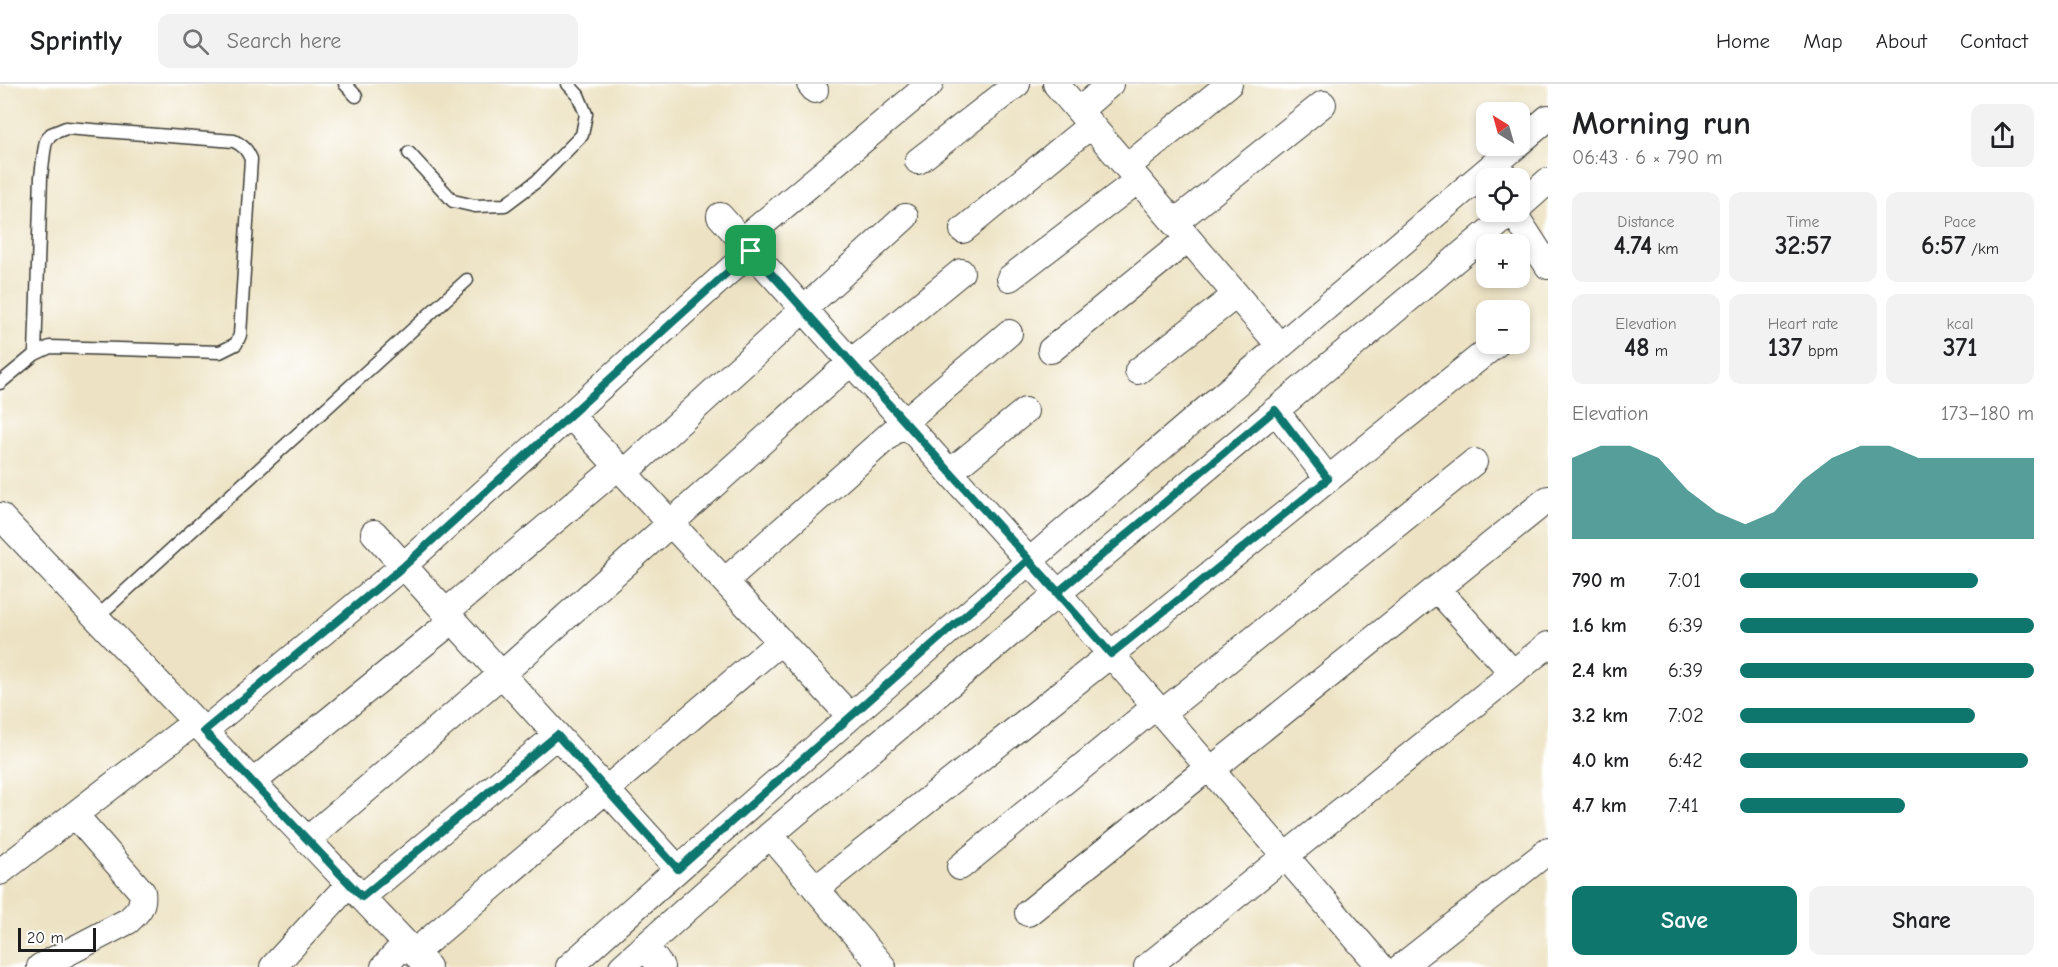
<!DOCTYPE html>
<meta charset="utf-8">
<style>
body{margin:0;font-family:"Comic Neue",sans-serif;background:#f2f2f2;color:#202124;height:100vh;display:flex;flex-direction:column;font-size:22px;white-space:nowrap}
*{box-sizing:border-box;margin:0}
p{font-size:20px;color:#757577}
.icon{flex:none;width:33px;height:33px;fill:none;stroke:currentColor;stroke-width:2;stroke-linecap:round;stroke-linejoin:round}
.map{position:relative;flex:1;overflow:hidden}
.side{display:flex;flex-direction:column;background:#fff;width:510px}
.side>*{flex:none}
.needle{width:39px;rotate:323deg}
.fabs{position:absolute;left:1476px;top:18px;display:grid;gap:12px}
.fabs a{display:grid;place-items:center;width:54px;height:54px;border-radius:12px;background:#fff;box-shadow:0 3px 9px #0003;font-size:30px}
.scale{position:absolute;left:18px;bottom:15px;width:78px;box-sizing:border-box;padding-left:6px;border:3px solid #1c1c1c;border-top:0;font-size:16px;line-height:21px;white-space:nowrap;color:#1c1c1c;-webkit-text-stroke:4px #fff;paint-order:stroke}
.pin{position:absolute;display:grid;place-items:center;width:51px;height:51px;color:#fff;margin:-26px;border-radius:12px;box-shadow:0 3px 9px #0006}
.round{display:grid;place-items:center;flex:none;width:63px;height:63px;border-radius:12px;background:#f2f2f2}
.overview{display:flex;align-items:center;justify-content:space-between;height:102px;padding:0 24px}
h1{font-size:33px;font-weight:700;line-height:45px}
.figures{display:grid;grid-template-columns:repeat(3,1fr);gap:9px;height:102px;padding:6px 24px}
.figures div{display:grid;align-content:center;border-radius:12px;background:#f2f2f2;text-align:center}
.figures b{font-size:26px;font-weight:700}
.figures small{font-size:16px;font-weight:400}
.figures p{font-size:16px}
.chart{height:168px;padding:12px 24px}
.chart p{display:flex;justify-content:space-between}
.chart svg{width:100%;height:108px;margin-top:6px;fill:#0f766e;opacity:.7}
.cta{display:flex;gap:12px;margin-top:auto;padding:12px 24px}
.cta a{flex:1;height:69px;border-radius:12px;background:#0f766e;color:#fff;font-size:24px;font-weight:700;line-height:69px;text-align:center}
.cta a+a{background:#f2f2f2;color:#202124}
ul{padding:0 24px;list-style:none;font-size:20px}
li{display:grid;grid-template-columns:96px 72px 1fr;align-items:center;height:45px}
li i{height:15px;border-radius:8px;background:#0f766e}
header{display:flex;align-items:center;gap:36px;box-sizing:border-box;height:84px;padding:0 30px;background:#fff;border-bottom:2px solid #e0e0e0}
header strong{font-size:28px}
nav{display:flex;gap:33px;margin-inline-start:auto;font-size:21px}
.search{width:420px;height:54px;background:#f2f2f2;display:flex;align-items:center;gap:15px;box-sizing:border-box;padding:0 21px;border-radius:12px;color:#757577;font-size:22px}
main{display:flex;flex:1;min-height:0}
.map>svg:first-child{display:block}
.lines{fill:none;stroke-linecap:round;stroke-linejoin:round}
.lane-casing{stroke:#3b3a35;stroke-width:15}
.street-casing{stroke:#3b3a35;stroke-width:28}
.lane{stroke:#fff;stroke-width:12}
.street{stroke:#fff;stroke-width:26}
.route-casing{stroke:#fff;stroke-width:12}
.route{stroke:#0f766e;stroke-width:8}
</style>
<header>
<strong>Sprintly</strong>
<div class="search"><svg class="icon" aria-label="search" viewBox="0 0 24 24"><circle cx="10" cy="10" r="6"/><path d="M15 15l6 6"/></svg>Search here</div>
<nav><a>Home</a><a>Map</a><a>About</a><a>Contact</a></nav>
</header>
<main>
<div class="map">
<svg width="1548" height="883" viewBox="0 0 1548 883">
<rect width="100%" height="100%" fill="#fff"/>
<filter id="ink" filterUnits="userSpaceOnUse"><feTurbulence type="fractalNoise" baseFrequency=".0167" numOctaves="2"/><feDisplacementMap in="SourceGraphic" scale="12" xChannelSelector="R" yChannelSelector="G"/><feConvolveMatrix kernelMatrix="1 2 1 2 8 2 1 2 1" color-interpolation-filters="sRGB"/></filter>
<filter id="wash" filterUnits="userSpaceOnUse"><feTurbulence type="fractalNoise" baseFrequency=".008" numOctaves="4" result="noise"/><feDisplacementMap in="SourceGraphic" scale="24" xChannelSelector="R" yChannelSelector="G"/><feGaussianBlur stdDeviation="1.35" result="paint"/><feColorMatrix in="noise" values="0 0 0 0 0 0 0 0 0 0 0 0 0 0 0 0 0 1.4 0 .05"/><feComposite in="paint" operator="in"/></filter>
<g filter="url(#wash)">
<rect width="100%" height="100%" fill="#ede3c4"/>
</g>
<g filter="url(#ink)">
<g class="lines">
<defs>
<path id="lane" d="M345,0L356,12
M409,69L453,117L475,122L505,121L537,97L582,51L586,30L578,11L568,0
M0,299L35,270L50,263L220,268L236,260L240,251L251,75C247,66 244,62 234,57L66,44L51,50L46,57L44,68L41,93L35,270
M96,534L467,196"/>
<path id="street" d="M810,0L815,6
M1056,0L1280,262
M1079,27L1110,0
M1520,58L1548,34
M918,77L1017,0
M1127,83L1229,0
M1520,122L1548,97
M1513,128L1548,182
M720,132L1057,508L1381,883
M1174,139L1323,20
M963,146L1091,41
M742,157L930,0
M1010,194L1138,96
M1051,266L1188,155
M1138,287L1236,211
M1275,326L1328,395
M570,331L850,632
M950,388L1025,327
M624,389L905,133
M0,432L428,883
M374,449L678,785
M725,497L904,338L1009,249
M1437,505L1513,589
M446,528L619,382
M1162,629L1474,378
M204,647L403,482L751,167
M1211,686L1548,415
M253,698L453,536
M770,751L883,883
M307,756L502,590L851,278L961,188
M960,783L1156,622
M0,788L195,638
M816,805L1111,570L1496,260
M362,813L557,651
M1028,829L1209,683
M645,862L661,883
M414,869L781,557
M40,883L128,837C138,828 144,822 142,808L75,731
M273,883L349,800
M384,883L405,859
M569,883C879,603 1197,332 1516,62
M622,883L770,751L1512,128
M1147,883L1548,561
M1401,883L1548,767"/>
</defs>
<use href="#lane" class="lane-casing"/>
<use href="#street" class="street-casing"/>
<use href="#lane" class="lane"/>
<use href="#street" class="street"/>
</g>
</g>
<g class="lines" filter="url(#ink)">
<defs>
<path id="route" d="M751,167L404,482L204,647L362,813L557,651L678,785L1028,476L1111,570L1328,395L1275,326L1058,508L751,167"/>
</defs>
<use href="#route" class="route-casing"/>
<use href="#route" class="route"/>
</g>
</svg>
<div class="fabs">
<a><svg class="needle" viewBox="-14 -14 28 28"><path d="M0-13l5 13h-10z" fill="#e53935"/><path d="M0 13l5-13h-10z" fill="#757577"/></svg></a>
<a><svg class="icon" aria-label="locate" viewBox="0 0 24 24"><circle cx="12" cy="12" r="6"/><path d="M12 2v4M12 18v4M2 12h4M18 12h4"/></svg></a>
<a>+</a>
<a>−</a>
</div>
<div class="scale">20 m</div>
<div class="pin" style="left:751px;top:167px;background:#1e9e55"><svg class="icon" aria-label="arrive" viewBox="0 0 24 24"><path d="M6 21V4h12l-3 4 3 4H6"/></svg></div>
</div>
<section class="side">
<div class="overview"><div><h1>Morning run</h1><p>06:43 · 6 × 790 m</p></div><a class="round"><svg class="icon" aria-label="share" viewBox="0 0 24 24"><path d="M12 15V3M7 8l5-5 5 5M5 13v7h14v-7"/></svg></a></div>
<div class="figures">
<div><p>Distance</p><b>4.74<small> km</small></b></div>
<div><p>Time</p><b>32:57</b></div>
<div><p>Pace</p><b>6:57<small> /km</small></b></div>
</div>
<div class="figures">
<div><p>Elevation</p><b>48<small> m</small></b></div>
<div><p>Heart rate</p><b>137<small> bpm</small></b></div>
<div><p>kcal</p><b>371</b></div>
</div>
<div class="chart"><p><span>Elevation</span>173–180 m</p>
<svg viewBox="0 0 160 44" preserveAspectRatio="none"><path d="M0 44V11L10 6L20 6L30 11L40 24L50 33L60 38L70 33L80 20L90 11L100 6L110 6L120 11L130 11L140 11L150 11L160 11V44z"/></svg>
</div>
<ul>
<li><b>790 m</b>7:01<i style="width:81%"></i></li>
<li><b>1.6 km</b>6:39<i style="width:100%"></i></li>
<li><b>2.4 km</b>6:39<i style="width:100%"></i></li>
<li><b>3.2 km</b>7:02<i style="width:80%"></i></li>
<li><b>4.0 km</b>6:42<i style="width:98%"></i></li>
<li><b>4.7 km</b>7:41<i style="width:56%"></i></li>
</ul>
<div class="cta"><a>Save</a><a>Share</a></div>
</section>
</main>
